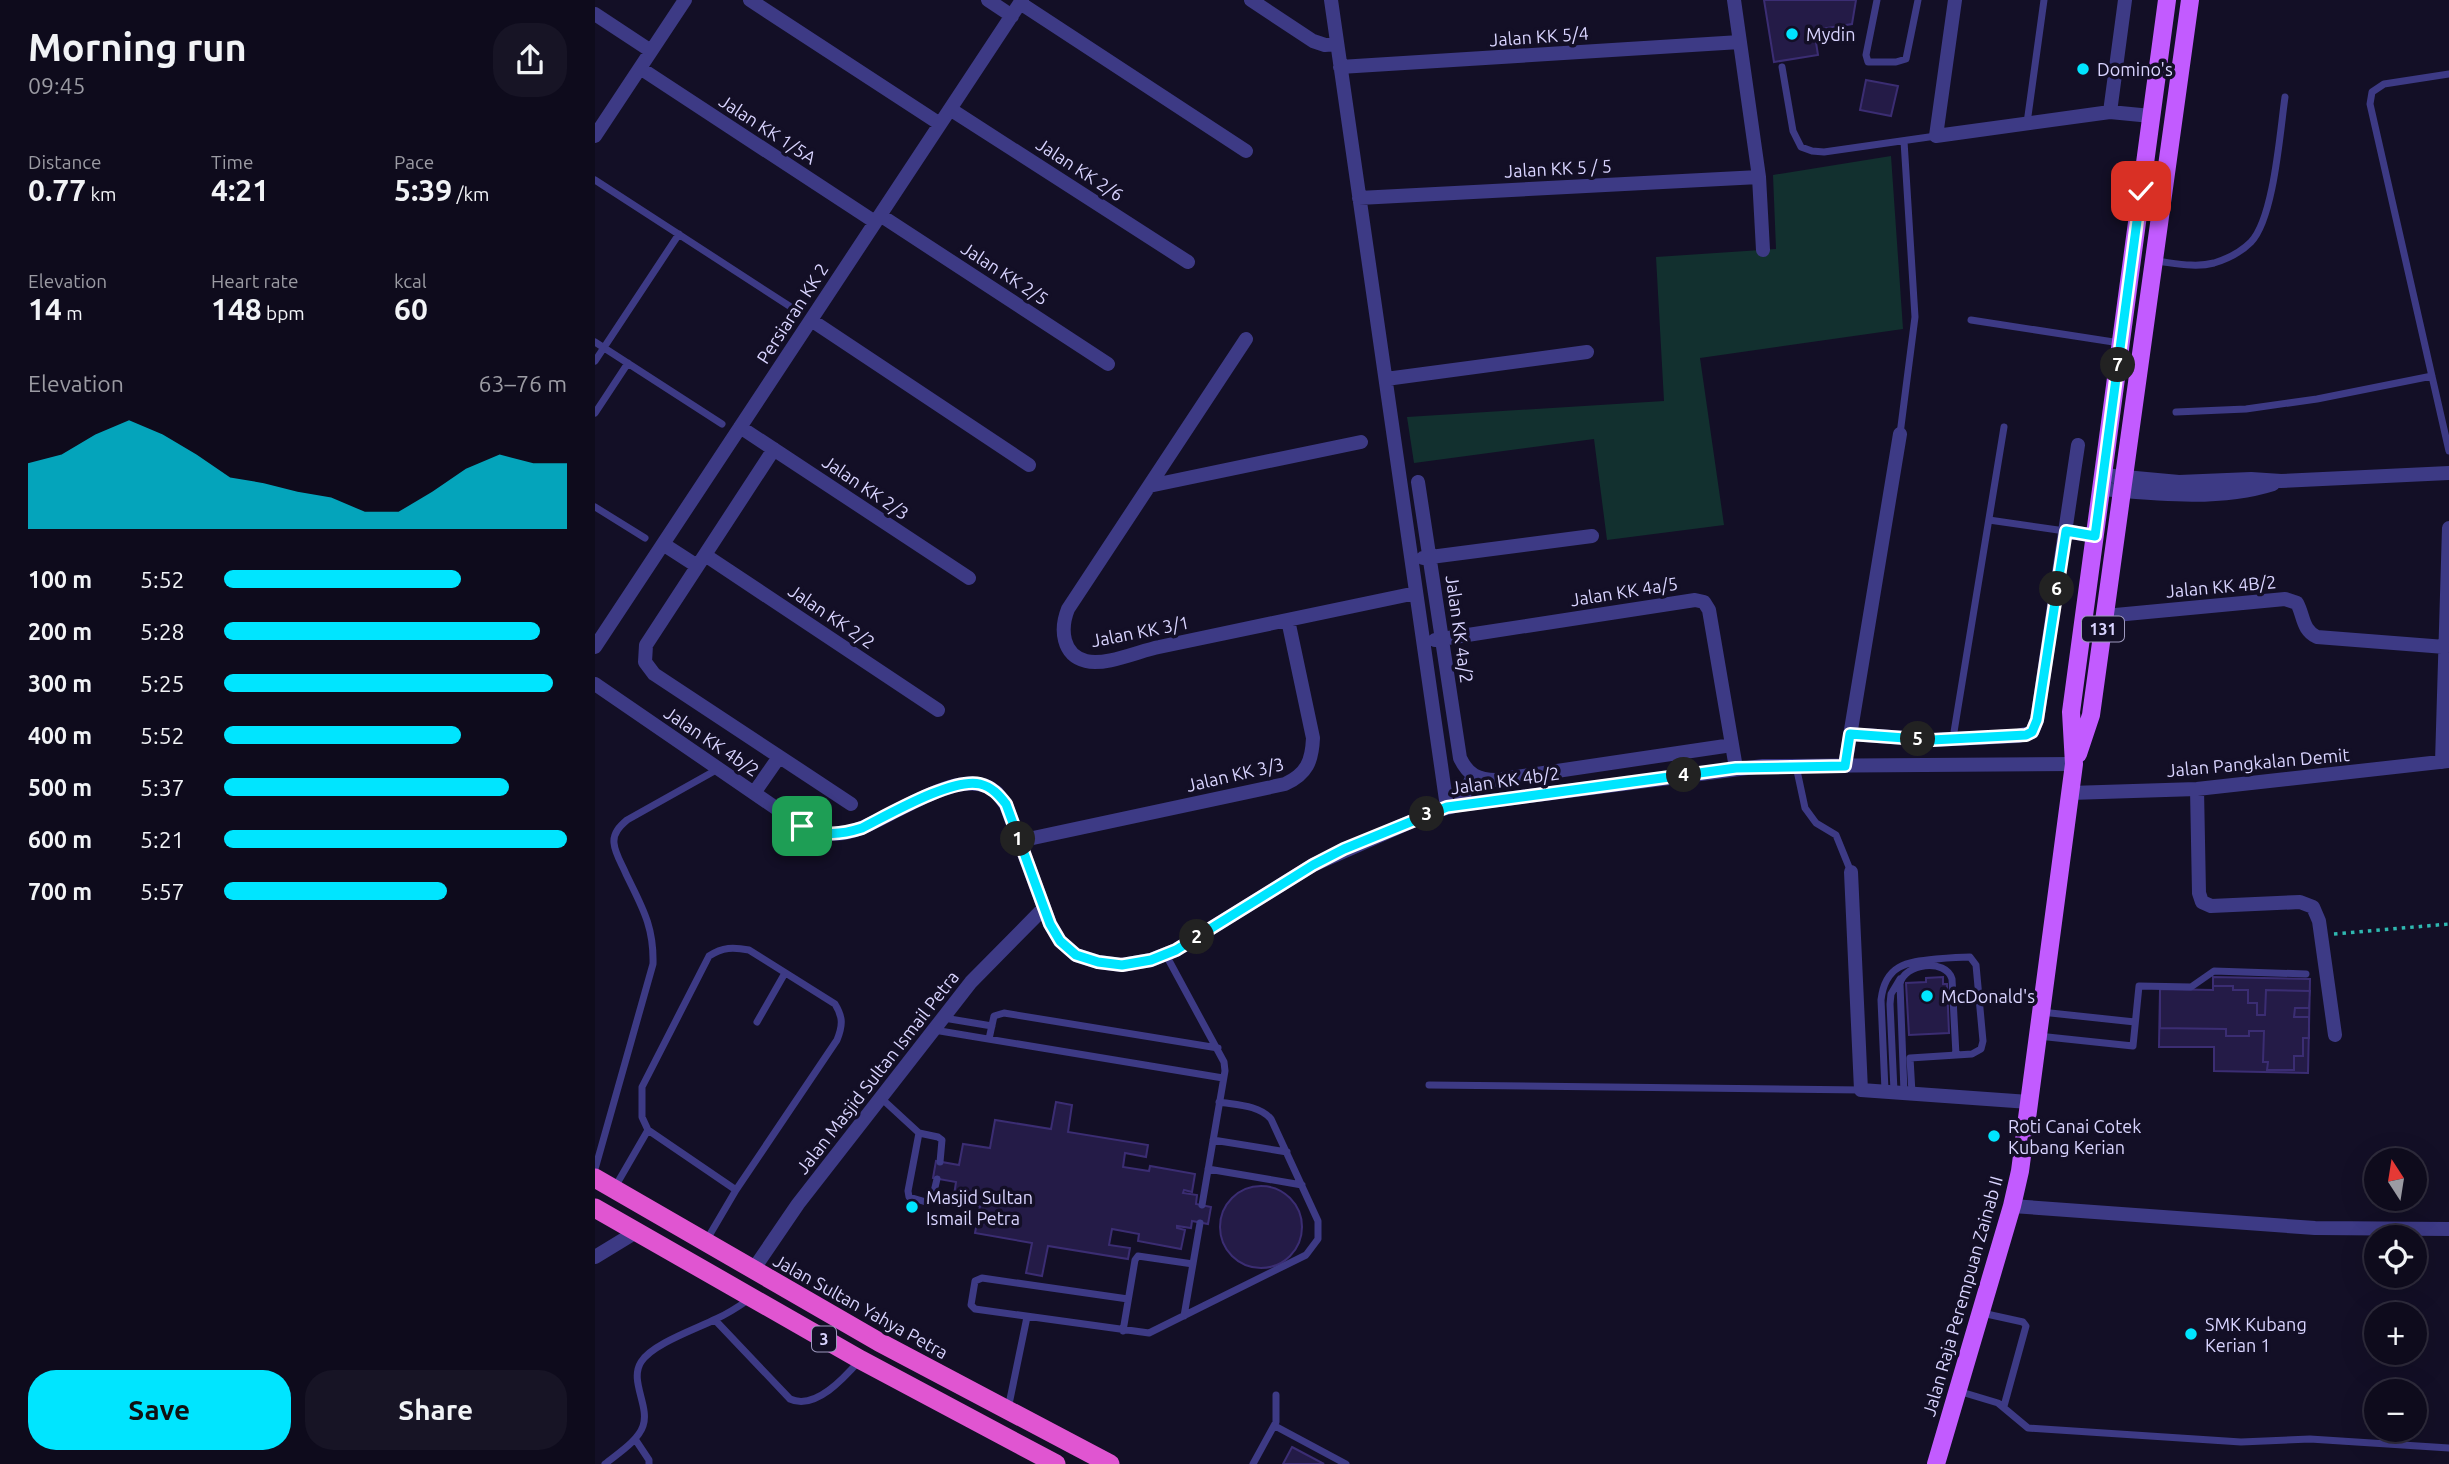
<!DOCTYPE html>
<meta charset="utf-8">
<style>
body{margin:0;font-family:Ubuntu,sans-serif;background:#171425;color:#f1f3f6;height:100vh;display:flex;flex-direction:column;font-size:26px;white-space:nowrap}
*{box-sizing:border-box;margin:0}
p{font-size:23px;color:#9b9ba3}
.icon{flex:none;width:38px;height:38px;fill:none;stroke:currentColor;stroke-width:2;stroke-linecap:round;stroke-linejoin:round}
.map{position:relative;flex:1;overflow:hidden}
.drawer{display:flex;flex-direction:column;background:#0e0b1c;width:595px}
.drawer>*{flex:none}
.needle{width:46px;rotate:348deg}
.controls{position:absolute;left:1769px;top:1148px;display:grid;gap:14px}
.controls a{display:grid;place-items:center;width:63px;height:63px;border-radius:50%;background:#0e0b1c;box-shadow:0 7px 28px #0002,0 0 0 2px #2e2b3b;font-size:35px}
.pin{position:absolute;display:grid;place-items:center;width:60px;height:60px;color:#fff;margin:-30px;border-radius:14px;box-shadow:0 4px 10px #0006}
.km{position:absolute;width:35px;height:35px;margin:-18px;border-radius:50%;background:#222;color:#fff;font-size:19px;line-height:35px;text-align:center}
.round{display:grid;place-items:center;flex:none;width:74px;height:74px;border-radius:28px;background:#171425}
.headline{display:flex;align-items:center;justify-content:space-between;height:119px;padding:0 28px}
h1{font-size:38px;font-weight:700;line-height:52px}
.stats{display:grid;grid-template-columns:repeat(3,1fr);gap:10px;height:119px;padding:7px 28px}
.stats div{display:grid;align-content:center}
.stats b{font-size:30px;font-weight:700}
.stats small{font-size:19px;font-weight:400}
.stats p{font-size:19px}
.chart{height:196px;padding:14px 28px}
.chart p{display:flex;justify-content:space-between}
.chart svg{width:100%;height:126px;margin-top:7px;fill:#00e5ff;opacity:.7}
.cta{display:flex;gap:14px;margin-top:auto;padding:14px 28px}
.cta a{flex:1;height:80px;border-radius:28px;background:#00e5ff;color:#111;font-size:28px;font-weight:700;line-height:80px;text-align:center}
.cta a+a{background:#171425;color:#f1f3f6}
ul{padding:0 28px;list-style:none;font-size:23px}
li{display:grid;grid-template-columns:112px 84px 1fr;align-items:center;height:52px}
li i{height:18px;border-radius:9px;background:#00e5ff}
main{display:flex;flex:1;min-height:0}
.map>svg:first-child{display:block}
.green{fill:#12302f}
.building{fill:#241b47;stroke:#3b2d73;stroke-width:2}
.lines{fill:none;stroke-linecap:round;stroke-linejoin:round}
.path{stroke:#2fb8b0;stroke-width:3.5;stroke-dasharray:3.5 5;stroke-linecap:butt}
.service{stroke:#3d3a85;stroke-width:7}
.minor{stroke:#3d3a85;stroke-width:14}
.primary{stroke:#c25bff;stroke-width:18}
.trunk{stroke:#e055d1;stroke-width:19}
.route-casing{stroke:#fff;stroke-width:14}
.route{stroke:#00e5ff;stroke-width:9}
.poi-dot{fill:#00e5ff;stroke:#130f26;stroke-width:2.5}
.labels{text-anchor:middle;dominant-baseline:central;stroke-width:7;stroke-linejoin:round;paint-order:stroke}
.shield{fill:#130f26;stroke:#9e99be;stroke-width:2}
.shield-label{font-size:16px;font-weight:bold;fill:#d9d4ff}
.poi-label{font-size:18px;fill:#d9d4ff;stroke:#130f26;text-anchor:start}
.street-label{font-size:18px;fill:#d9d4ff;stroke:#130f26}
</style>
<main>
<section class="drawer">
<div class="headline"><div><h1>Morning run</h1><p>09:45</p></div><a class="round"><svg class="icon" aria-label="share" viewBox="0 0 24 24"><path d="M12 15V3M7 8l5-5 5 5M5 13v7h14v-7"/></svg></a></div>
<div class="stats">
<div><p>Distance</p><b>0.77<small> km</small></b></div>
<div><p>Time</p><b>4:21</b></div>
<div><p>Pace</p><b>5:39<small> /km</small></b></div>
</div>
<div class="stats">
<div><p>Elevation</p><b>14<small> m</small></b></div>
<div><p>Heart rate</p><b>148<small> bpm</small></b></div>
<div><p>kcal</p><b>60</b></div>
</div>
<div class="chart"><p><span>Elevation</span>63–76 m</p>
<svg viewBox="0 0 160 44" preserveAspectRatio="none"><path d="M0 44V21L10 18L20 11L30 6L40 11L50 18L60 26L70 28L80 31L90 33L100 38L110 38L120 31L130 23L140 18L150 21L160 21V44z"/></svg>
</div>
<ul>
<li><b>100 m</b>5:52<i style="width:69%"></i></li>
<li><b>200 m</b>5:28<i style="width:92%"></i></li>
<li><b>300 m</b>5:25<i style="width:96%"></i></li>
<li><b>400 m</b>5:52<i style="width:69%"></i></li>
<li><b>500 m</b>5:37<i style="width:83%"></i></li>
<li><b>600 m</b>5:21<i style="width:100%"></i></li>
<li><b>700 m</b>5:57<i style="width:65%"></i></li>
</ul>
<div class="cta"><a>Save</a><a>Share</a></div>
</section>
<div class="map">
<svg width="1854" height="1464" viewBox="0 0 1854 1464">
<rect width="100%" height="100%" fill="#130f26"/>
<path class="green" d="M1296,156L1308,329L1105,358L1129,525L1012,540L999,439L819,463L812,417L1069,401L1061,257L1181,249L1178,175Z"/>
<path class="building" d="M1169,0H1261L1257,24L1219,30L1223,55L1179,62Z
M1271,80L1303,86L1296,116L1265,110Z
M1348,977V984H1352L1354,1033L1314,1035L1311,983L1331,982V978Z
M1618,977L1715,979L1713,1073L1619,1071V1047H1564L1565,989L1618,990Z
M1618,986H1638V990H1653V1003H1662V1015H1670L1671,990L1715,991L1714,1008H1700L1699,1017H1714V1038H1708V1056H1699V1070H1672L1673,1062H1668L1669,1031H1654V1036H1631V1029L1565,1028V989L1618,990Z
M461,1102L477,1105L473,1132L553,1145L551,1157L530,1153L528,1167L554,1171L555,1166L600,1174L597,1192L589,1190L588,1193L602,1195L601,1204L616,1207L613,1224L597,1221L596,1228L582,1226V1228L590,1230L586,1249L543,1241L544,1234L517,1229L514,1245L535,1248L533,1259L453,1246L447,1276L431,1273L437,1243L380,1233L385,1206L358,1202L361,1182L338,1178L341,1161L364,1165L368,1144L395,1148L400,1120L456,1129Z
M625 1227a41 41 0 1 1 82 0a41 41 0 1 1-82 0Z
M697,1447L729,1464H688Z"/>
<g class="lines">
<path class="path" d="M1739,934L1854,924"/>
<path class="service" d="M1282,0L1271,55L1273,62H1301L1311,59L1323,0
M1187,67L1198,131L1206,147L1217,151L1229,152L1341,136
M1854,74L1789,84L1777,92L1775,104L1854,451
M1432,123L1449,0
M0,180L202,311
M1560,261C1579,263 1600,268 1619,263C1632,259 1647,251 1656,242C1679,218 1685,131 1690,97
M1376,320L1525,343
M0,342L127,424
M0,361L84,234
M1581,412L1651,409L1722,399L1837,376
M0,413L33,363
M1305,434L1320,317L1309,141
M0,507L50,538
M1394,520L1470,531
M1358,738L1409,427
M1201,766L1210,808L1221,823L1241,835L1256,872
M571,955L629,1062L630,1071L607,1205
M1446,1012L1540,1022
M349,1018L397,1026
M162,1022L190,973
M339,1030L628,1078
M1443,1036L1538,1046L1544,986L1596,987L1619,971L1711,974
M394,1039L399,1016L409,1013L623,1048
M834,1085L1266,1090
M1290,1090L1286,1000C1290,965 1311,962 1341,959C1352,958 1364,957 1375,957L1381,965L1388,1041L1386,1049L1377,1054L1315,1058L1317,1093
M1299,1091L1295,1004L1296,994L1305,979
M1309,1092L1305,984C1309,963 1351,958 1357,979L1361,1055
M286,1098L324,1133
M618,1140L692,1152
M0,1169L58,964C59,926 47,907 31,874C27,864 20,854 19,843C18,833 25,826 32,820L123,769
M613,1169L707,1185
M342,1179L337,1200L331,1202L314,1197L313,1191L324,1133L343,1137L347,1140L345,1162
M20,1187L53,1130
M111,1241L141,1190L53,1130L47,1117V1087L114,956C128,947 138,947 154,950L240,1004C248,1017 248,1025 242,1040L141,1190
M533,1299L387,1278L380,1281L376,1305L380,1309L554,1333L711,1255L723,1239V1221L676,1119C664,1105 642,1105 624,1102
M1387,1313L1428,1322L1431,1326L1409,1406
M589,1316L605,1223
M120,1320L195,1399C220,1411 250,1377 265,1360
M528,1331L540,1260L543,1256L598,1264
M1363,1391L1403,1403L1433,1428L1646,1442L1715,1439L1854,1448
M413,1409L432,1317
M680,1426L751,1464
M40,1439L54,1460V1464
M10,1464C22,1454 43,1441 48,1426C55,1406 34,1381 46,1362C57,1344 101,1329 121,1319C132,1314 143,1307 153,1300
M658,1464L681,1422V1395"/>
<path class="minor" d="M155,0L345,124
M393,0L417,16
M656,0L718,41L730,45L742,44
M736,0L852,807
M1139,0L1164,177L1168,250
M1360,0L1341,136L1515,112L1556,116
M425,3L651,151
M0,14L56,51
M745,67L1145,42
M45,68L280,222
M355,109L593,262
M1515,112L1530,0
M0,136L90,0
M764,198L1164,177
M285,215L513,364
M216,320L434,465
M651,339L473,609C465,629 467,655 491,661C511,666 544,651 564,647C650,629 736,611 821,593
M791,379L992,352
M145,427L374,578
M179,449L51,645L50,662L59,674L256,804
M1508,475L1584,482L1656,479L1686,481L1854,473
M823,482L865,758C873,775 883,780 901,780L1137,745
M554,486L766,442
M1506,489C1562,494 1624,501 1678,484
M1470,531L1500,536
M68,544L102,566
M110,555L343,710
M828,558L997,536
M1510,616L1690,599L1702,603C1709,616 1707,630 1722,637L1850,647
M840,640L1100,600L1109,602L1114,610L1141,768
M0,647L427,0
M0,684L207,826C221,833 234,835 249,833C289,827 364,760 401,792C404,795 408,801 411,805L455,924L465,941L481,955L503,962L527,965L556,960L581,950L718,865L840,811L864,805L1168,766L1479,764
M1255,734L1337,740L1423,736L1437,732L1442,720L1483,445
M1847,762L1854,528
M1250,766L1305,434
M1602,789L1604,893L1607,902L1616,906L1705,902L1718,907L1724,921L1740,1035
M159,793L184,757
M1475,793L1602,789L1854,761
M864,805L878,776
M424,841L690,784C712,774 717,761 718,738L693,620
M1256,872L1266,1090L1434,1102
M1417,1206L1720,1228L1854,1229
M0,1257L41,1232
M158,1270L203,1204L376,982L449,908"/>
<path class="primary" d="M1483,754L1496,715L1595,0
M1341,1464L1417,1206L1425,1171L1479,764L1476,712L1572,0"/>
<path class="trunk" d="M0,1178L284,1342L515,1464
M0,1208L266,1360L461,1464"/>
</g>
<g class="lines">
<defs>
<path id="route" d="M207,826C228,836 245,835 267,828C293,815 358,777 385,784C397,787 404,795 411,804L455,924L465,941L481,955L503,962L527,965L556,960L581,950L718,865L749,849L852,807L1141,768L1250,766L1255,734L1337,740L1431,735L1437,732L1442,720L1471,531L1500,536L1546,191"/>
</defs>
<use href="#route" class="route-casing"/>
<use href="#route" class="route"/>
</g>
<g class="poi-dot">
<circle cx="1197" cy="34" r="7"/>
<circle cx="1488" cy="69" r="7"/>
<circle cx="1332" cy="996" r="7"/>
<circle cx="1399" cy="1136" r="7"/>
<circle cx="317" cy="1207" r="7"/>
<circle cx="1596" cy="1334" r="7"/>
</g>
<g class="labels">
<g class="shield">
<rect x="1487" y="616.5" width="42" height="25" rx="5"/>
<rect x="217" y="1326.5" width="24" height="25" rx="5"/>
</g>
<g class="shield-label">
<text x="1508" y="629">131</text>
<text x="229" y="1339">3</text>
</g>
<g class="poi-label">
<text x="1211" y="34">Mydin</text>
<text x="1502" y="69">Domino's</text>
<text x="1346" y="996">McDonald's</text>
<text x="1413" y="1126">Roti Canai Cotek<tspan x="1413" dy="21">Kubang Kerian</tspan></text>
<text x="331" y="1197">Masjid Sultan<tspan x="331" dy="21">Ismail Petra</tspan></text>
<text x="1610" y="1324">SMK Kubang<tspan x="1610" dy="21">Kerian 1</tspan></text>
</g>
<g class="street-label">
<text transform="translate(944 36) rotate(-4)">Jalan KK 5/4</text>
<text transform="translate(173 129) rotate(33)">Jalan KK 1/5A</text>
<text transform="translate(963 168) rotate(-3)">Jalan KK 5 / 5</text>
<text transform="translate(485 169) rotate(33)">Jalan KK 2/6</text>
<text transform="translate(410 273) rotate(33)">Jalan KK 2/5</text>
<text transform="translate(197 313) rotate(-57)">Persiaran KK 2</text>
<text transform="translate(271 487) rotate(34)">Jalan KK 2/3</text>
<text transform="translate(1626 586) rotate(-5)">Jalan KK 4B/2</text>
<text transform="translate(1029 591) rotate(-9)">Jalan KK 4a/5</text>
<text transform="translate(237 616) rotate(34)">Jalan KK 2/2</text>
<text transform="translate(865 629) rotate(82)">Jalan KK 4a/2</text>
<text transform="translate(545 631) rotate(-11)">Jalan KK 3/1</text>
<text transform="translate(117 741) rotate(34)">Jalan KK 4b/2</text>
<text transform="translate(1663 762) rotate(-5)">Jalan Pangkalan Demit</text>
<text transform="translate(640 774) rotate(-13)">Jalan KK 3/3</text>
<text transform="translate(910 780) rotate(-8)">Jalan KK 4b/2</text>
<text transform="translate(282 1072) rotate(-52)">Jalan Masjid Sultan Ismail Petra</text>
<text transform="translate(1367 1296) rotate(-74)">Jalan Raja Perempuan Zainab II</text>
<text transform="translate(266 1306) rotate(29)">Jalan Sultan Yahya Petra</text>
</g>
</g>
</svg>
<div class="controls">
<a><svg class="needle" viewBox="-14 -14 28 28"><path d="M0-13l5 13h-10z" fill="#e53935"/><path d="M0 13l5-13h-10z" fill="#9b9ba3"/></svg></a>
<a><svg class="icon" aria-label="locate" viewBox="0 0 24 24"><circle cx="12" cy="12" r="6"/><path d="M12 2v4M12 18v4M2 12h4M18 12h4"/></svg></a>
<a>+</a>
<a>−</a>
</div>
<div class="pin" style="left:207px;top:826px;background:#1e9e55"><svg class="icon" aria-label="arrive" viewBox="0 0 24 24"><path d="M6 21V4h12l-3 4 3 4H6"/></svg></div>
<div class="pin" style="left:1546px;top:191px;background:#d93025"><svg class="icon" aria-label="check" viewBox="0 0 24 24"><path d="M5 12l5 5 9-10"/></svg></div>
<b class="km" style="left:423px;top:839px">1</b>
<b class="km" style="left:602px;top:937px">2</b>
<b class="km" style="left:832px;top:814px">3</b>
<b class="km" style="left:1089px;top:775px">4</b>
<b class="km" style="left:1323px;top:739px">5</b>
<b class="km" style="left:1462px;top:589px">6</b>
<b class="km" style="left:1523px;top:365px">7</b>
</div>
</main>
